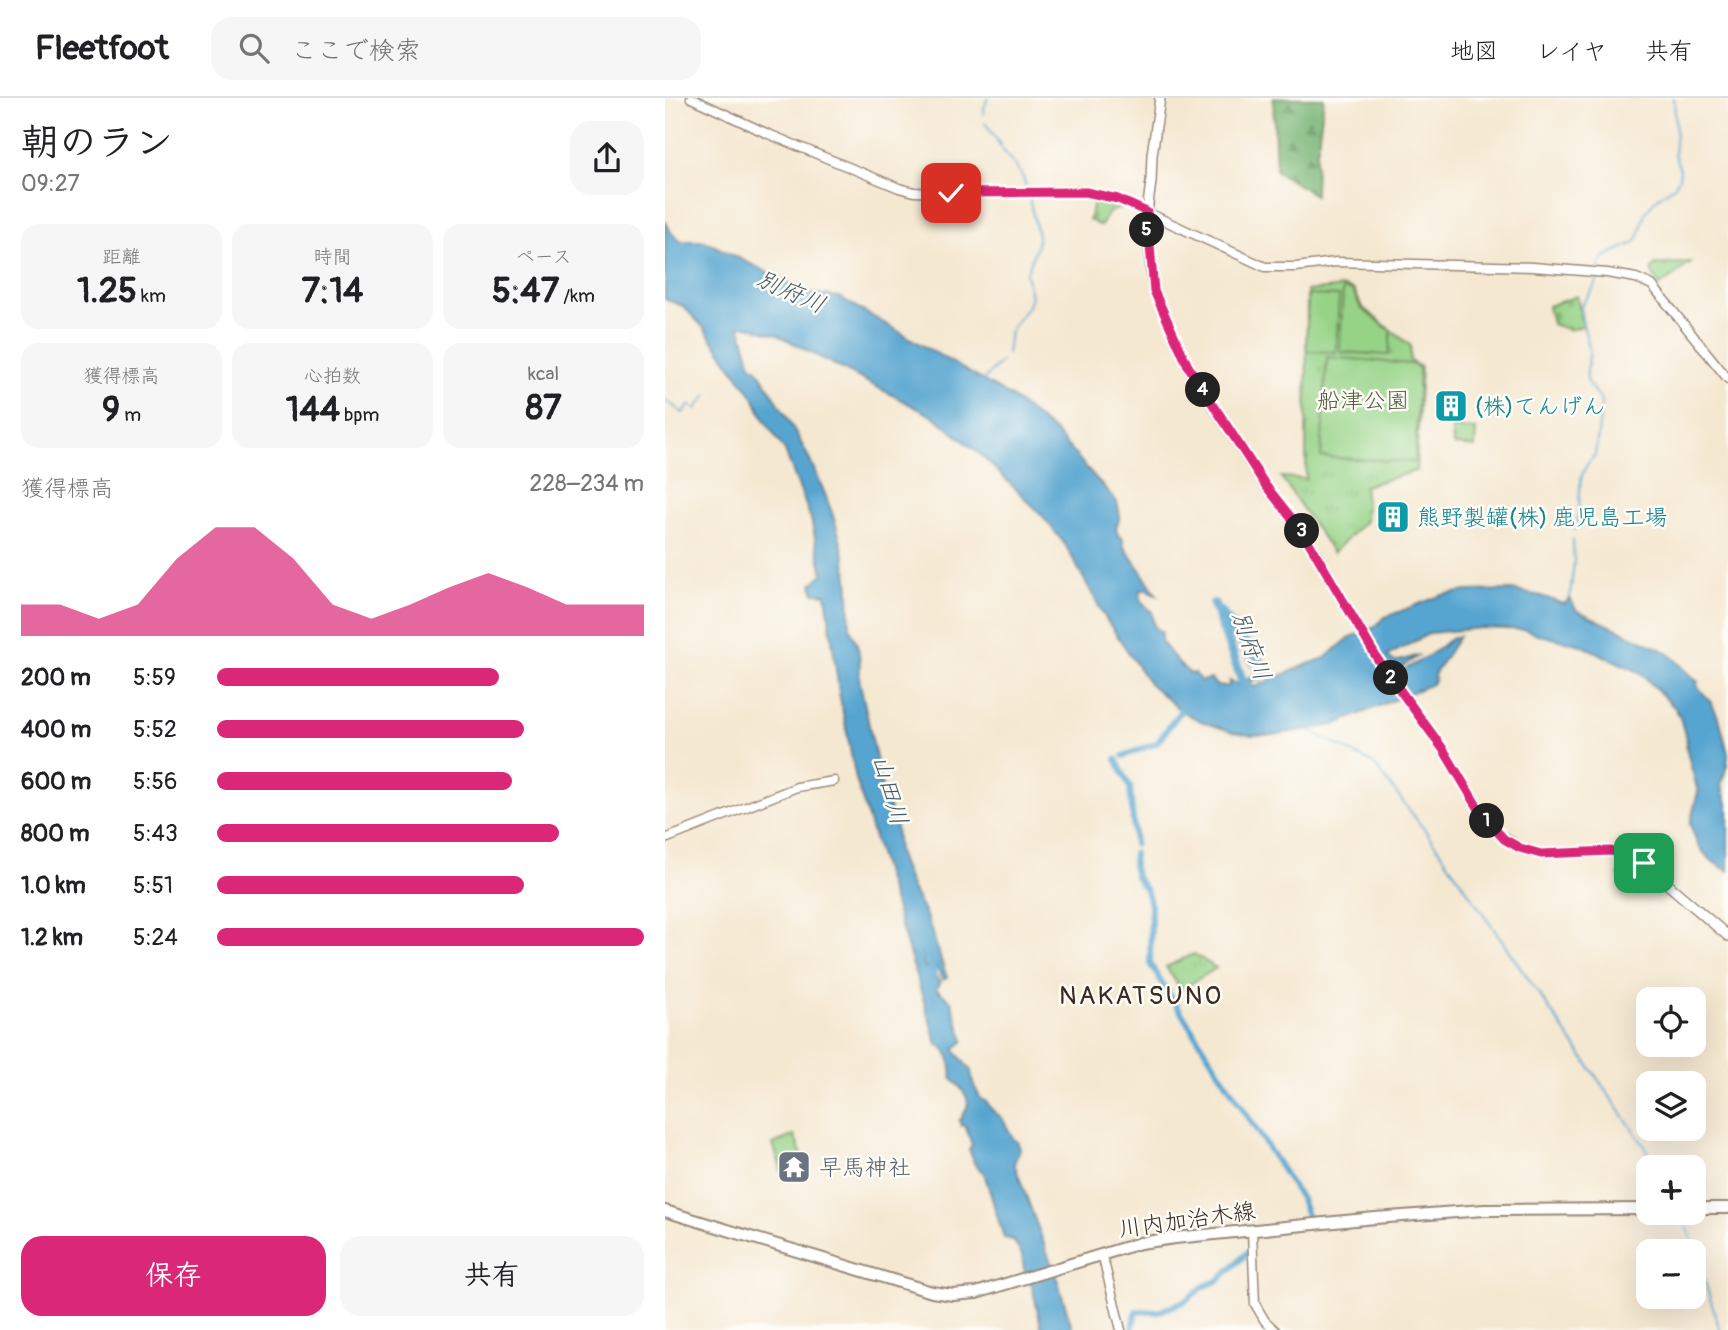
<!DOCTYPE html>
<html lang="ja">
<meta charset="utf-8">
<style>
body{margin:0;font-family:Pangolin,"Klee One",sans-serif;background:#f6f6f6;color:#202124;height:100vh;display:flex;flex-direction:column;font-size:26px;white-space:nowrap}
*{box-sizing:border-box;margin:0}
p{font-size:23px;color:#757577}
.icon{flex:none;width:38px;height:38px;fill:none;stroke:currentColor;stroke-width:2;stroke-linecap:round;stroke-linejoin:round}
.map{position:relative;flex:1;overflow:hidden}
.details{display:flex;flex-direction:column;background:#fff;width:665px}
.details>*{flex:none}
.controls{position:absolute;left:971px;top:889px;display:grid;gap:14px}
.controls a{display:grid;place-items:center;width:70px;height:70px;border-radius:14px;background:#fff;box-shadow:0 7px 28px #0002;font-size:35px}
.pin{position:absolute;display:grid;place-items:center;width:60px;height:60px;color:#fff;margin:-30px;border-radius:14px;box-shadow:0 4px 10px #0006}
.km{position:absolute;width:35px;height:35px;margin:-18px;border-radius:50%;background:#222;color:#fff;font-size:19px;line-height:35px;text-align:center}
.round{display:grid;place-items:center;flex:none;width:74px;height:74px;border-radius:21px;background:#f6f6f6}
.headline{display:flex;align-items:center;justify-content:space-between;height:119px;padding:0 21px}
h1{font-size:38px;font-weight:700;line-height:52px}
.metrics{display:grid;grid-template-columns:repeat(3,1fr);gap:10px;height:119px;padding:7px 21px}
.metrics div{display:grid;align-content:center;border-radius:18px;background:#f6f6f6;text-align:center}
.metrics b{font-size:35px;font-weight:700}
.metrics small{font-size:19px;font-weight:400}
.metrics p{font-size:19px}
.chart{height:196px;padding:14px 21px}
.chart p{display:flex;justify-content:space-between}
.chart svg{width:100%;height:126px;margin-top:7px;fill:#db2777;opacity:.7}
.action{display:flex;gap:14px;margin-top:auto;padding:14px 21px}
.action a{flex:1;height:80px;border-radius:21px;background:#db2777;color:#fff;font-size:28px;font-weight:700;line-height:80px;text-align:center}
.action a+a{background:#f6f6f6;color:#202124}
ul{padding:0 21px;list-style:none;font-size:23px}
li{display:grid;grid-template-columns:112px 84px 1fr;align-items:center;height:52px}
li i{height:18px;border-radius:9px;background:#db2777}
header{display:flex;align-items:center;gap:42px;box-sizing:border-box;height:98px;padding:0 35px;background:#fff;border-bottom:2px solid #e0e0e0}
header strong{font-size:33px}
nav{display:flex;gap:38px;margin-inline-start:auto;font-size:24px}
.search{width:490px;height:63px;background:#f6f6f6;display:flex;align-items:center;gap:18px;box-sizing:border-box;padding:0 24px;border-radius:21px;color:#757577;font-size:26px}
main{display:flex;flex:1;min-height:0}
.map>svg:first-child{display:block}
.grass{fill:url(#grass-tufts);stroke:#687e52;stroke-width:2}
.forest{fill:url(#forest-firs);stroke:#5a7049;stroke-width:2}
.cemetery{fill:url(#cemetery-stones);stroke:#687e52;stroke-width:2}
.garden{fill:#96d387;stroke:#687e52;stroke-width:2}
.water{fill:#57a5d0;stroke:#496877;stroke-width:2}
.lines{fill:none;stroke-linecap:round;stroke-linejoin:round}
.stream{stroke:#57a5d0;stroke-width:2}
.canal{stroke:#57a5d0;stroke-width:6}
.river{stroke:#57a5d0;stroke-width:10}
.tertiary-casing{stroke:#988978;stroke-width:11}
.secondary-casing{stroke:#988978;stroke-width:12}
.primary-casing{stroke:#988978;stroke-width:14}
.tertiary{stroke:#fff;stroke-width:8}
.secondary{stroke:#fff;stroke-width:9}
.primary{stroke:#fff;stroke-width:10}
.route-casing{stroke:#fff;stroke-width:14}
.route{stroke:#db2777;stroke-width:9}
.labels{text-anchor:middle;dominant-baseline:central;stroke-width:5;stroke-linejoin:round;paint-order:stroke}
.park-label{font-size:23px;fill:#565d3e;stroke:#fdfcf7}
.culture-label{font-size:23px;fill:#0d838f;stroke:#fdfcf7;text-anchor:start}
.worship-label{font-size:23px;fill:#5b616d;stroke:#fdfcf7;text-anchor:start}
.street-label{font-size:23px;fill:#3b2a1e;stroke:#fdfcf7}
.water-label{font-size:24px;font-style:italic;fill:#465b65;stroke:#fdfcf7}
.quarter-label{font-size:26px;letter-spacing:2px;fill:#3b2a1e;stroke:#fdfcf7}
</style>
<header>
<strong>Fleetfoot</strong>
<div class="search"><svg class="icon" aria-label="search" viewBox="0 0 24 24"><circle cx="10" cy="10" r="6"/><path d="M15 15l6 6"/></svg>ここで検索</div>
<nav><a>地図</a><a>レイヤ</a><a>共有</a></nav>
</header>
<main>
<section class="details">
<div class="headline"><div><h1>朝のラン</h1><p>09:27</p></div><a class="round"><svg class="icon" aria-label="share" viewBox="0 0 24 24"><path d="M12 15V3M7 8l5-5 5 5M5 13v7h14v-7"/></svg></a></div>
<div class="metrics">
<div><p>距離</p><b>1.25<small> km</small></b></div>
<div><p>時間</p><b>7:14</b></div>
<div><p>ペース</p><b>5:47<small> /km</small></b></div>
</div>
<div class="metrics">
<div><p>獲得標高</p><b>9<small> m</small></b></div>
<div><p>心拍数</p><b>144<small> bpm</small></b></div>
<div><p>kcal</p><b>87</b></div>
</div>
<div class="chart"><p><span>獲得標高</span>228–234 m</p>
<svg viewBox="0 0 160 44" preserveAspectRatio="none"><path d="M0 44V33L10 33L20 38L30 33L40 17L50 6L60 6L70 17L80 33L90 38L100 33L110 27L120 22L130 27L140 33L150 33L160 33V44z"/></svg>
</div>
<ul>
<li><b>200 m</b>5:59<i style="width:66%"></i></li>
<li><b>400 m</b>5:52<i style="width:72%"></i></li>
<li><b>600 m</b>5:56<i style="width:69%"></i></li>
<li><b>800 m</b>5:43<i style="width:80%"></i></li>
<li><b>1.0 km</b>5:51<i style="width:72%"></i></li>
<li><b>1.2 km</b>5:24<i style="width:100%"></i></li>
</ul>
<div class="action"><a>保存</a><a>共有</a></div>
</section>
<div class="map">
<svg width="1063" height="1232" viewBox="0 0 1063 1232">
<defs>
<pattern id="grass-tufts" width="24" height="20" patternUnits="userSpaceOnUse" patternTransform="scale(1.75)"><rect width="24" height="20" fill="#96d387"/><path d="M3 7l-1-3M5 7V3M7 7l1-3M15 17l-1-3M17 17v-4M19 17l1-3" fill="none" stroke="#82b574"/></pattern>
<pattern id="forest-firs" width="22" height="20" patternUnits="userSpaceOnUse" patternTransform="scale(1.75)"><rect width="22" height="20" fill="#78b574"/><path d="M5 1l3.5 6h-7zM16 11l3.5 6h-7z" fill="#64935f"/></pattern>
<pattern id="cemetery-stones" width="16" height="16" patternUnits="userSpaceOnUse" patternTransform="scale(1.75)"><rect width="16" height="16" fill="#96d387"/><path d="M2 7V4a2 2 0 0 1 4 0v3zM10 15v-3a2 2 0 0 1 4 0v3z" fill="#82b574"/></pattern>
</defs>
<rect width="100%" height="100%" fill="#fdfcf7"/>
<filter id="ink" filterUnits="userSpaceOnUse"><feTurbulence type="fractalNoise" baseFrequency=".0143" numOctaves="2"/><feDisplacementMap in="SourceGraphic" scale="14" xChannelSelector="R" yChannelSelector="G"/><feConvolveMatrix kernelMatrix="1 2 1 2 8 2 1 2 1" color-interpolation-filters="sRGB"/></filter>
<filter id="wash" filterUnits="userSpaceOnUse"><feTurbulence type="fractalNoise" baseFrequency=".00686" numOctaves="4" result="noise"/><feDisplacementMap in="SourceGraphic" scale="28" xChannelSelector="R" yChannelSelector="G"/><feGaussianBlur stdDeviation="1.57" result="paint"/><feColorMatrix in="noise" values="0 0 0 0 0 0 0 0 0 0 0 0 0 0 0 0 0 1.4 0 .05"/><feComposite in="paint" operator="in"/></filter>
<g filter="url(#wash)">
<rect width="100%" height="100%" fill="#f5e8d1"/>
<path class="grass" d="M1027,164L995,188L986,173L990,167Z
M679,189L689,192L697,209L746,248L745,263L756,269L751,373L699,388L701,406L700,423L668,455L616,379L641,381L642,193Z
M787,330L811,332L810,349L788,347Z
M529,856L551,870L516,892L501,869Z
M129,1037L142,1070L118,1077L108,1046Z"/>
<path class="forest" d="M608,0H659L651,62L650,97L611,73Z"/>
<path class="cemetery" d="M433,102L459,109L444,114L436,128L424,122L428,107Z
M912,198L918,228L904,232L887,226L883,208Z
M968,766L979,778L975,781L979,790L973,796L953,777Z"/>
<path class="garden" d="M678,190L688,193L696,210L726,233L724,257L675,254Z
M643,197L674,198L671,254L641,253Z
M662,259L746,266L754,270L750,364L656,359Z"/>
<path class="water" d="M0,122L7,136L15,143H40L144,195L174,199L345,298L390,334L452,404L455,418L451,431L453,437L458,440V447L492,497L482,492H475L476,503L487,514L489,528L497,535L496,543L516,568L526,576L530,575L535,583L546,581L552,588H564V583L573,586L595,575L605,574L587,584L586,588L590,589L643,566L660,560L684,540L710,529L718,520L777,497L802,493L847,492L876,498L899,506L905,500L911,512L1002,554L1033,584L1031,586L1047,606L1055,623L1063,656L1062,667L1056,687L1063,709V773L1044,761L1033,747L1025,726L1033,694L1021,650L1022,644L1015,619L1010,610L976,575L916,547L871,536L861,532L817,530L765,535L722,558L730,564L755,557L718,581L717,584C734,574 751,566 766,556C777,550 782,540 794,538L769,577L770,581L767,586L669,627L608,637H587L568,634L538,624L516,613L484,585L441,521L401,448L377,417L317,358L271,320L111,236C98,235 86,226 75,228L86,267L92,271C132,331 174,409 183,481C185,497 184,513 185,529C186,535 189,538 191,543C195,554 196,569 194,580L213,670L211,671L231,729L233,754L246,789L262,820L282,880L278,882L253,834L260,868L275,884L271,891L286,903L299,943L289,951L306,973L308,985L315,1000L322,1004L326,1011L337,1020L349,1042L352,1043L355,1051L349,1065L392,1181L408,1232H377L367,1188L360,1177L357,1157L348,1142L339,1140L319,1075L310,1067L304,1051L307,1047L300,1027L296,1028L294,1022L298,1020L297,1018C310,1002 298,993 287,980C285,967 287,952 272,946L191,681L174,594L161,496L149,495L147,486L158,476L146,421L120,353L99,321L89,300L38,229L18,208L0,201Z"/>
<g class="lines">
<path class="stream" d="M319,16V10L323,0
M320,25C327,33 331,40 336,49C345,63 357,72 361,88
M934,170L937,160L969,145L973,140L981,114L990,102L1010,87L1014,80L1015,72L1009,55L1011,35L1009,0
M342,255L345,233L363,208L366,199L361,176L372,147L373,138L364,99
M317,283L336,264
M0,302L18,315L25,307L31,311L43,296
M910,432C920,402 906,380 930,357C931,351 937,307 936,303C933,295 924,291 922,281C920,270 926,260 924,249C922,237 915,223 916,211C917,200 930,195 933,179
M905,499L909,464L908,441
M549,506L597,585
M642,631L709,666L765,739L994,1069
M1019,1117L1055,1232"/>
<path class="canal" d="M458,658L492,645L517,611L516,608
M451,661L465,689L470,746
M469,755L468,767L471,779L481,792L486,808L485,866L636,1101L644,1123H638
M467,1232L471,1213L493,1214L520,1203L538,1189L554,1182L583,1154"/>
<path class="river" d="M549,506L583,598
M555,514L615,588L619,586
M247,821L266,863L267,888"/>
</g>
</g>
<g filter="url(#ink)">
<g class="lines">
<defs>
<path id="tertiary" d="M26,0L101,35L234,90L249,94L274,95L421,94L453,101L600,169H631L671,164L868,169L942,175L971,180L987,187L1063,281
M0,741L132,689L169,683
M587,1133L590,1206L600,1223L610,1232
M437,1156L456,1232"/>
<path id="secondary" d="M495,0L487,57L486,84L482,114L486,173L489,193L523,268L535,288L601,389L639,436L713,562L778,651L818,718L830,733L855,750L876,756L946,753L968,759L979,766L1063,838"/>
<path id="primary" d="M1029,1110H1063
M0,1113L267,1194L288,1197L311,1195L475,1145L510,1140L710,1120L819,1112L984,1111"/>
</defs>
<use href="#tertiary" class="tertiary-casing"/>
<use href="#secondary" class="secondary-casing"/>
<use href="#primary" class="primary-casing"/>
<use href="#tertiary" class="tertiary"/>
<use href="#secondary" class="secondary"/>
<use href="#primary" class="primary"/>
</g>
</g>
<g class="lines" filter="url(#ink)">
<defs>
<path id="route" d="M286,95L421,94L453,101L482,114L489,193L523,268L601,388L639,436L713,562L778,651L818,718L839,741L855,750L876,756L946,753L968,759L979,765"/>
</defs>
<use href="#route" class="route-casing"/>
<use href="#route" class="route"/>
</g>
<defs>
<symbol id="building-square" viewBox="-11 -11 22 22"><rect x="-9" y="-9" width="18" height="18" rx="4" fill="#0f9aa8" stroke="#fdfcf7"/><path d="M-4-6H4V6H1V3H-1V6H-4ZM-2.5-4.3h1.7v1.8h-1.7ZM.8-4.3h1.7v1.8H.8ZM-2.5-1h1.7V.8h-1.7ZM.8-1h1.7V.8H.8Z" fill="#fff"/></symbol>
<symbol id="temple-square" viewBox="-11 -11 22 22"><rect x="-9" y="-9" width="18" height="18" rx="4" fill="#6b7280" stroke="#fdfcf7"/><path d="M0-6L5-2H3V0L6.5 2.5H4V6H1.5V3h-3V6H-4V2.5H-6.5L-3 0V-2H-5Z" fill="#fff"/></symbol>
</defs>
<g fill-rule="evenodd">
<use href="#building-square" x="767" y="289" width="38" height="38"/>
<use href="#building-square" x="709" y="400" width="38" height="38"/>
<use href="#temple-square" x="110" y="1050" width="38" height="38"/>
</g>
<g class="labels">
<g class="park-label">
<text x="698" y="302">船津公園</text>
</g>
<g class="culture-label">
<text x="810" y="308">(株)てんげん</text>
<text x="752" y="419">熊野製罐(株) 鹿児島工場</text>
</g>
<g class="worship-label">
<text x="154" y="1069">早馬神社</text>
</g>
<g class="street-label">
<text transform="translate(522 1122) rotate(-8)">川内加治木線</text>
</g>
<g class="water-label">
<text transform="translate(126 194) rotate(24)">別府川</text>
<text transform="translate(586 548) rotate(70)">別府川</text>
<text transform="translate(225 692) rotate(74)">山田川</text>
</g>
<g class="quarter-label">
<text x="476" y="898">NAKATSUNO</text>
</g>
</g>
</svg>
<div class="controls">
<a><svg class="icon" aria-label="locate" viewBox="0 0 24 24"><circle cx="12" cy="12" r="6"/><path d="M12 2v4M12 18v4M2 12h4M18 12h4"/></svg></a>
<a><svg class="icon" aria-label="layers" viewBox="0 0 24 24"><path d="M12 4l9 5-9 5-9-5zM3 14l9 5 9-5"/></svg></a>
<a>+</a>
<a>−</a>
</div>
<div class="pin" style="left:979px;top:765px;background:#1e9e55"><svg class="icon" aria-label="arrive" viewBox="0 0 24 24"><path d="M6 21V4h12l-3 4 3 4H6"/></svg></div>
<div class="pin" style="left:286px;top:95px;background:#d93025"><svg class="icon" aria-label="check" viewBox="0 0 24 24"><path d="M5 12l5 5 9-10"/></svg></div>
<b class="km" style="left:822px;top:723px">1</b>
<b class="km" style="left:726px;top:580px">2</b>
<b class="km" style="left:637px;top:433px">3</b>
<b class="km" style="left:538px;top:292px">4</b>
<b class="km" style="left:482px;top:132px">5</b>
</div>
</main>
